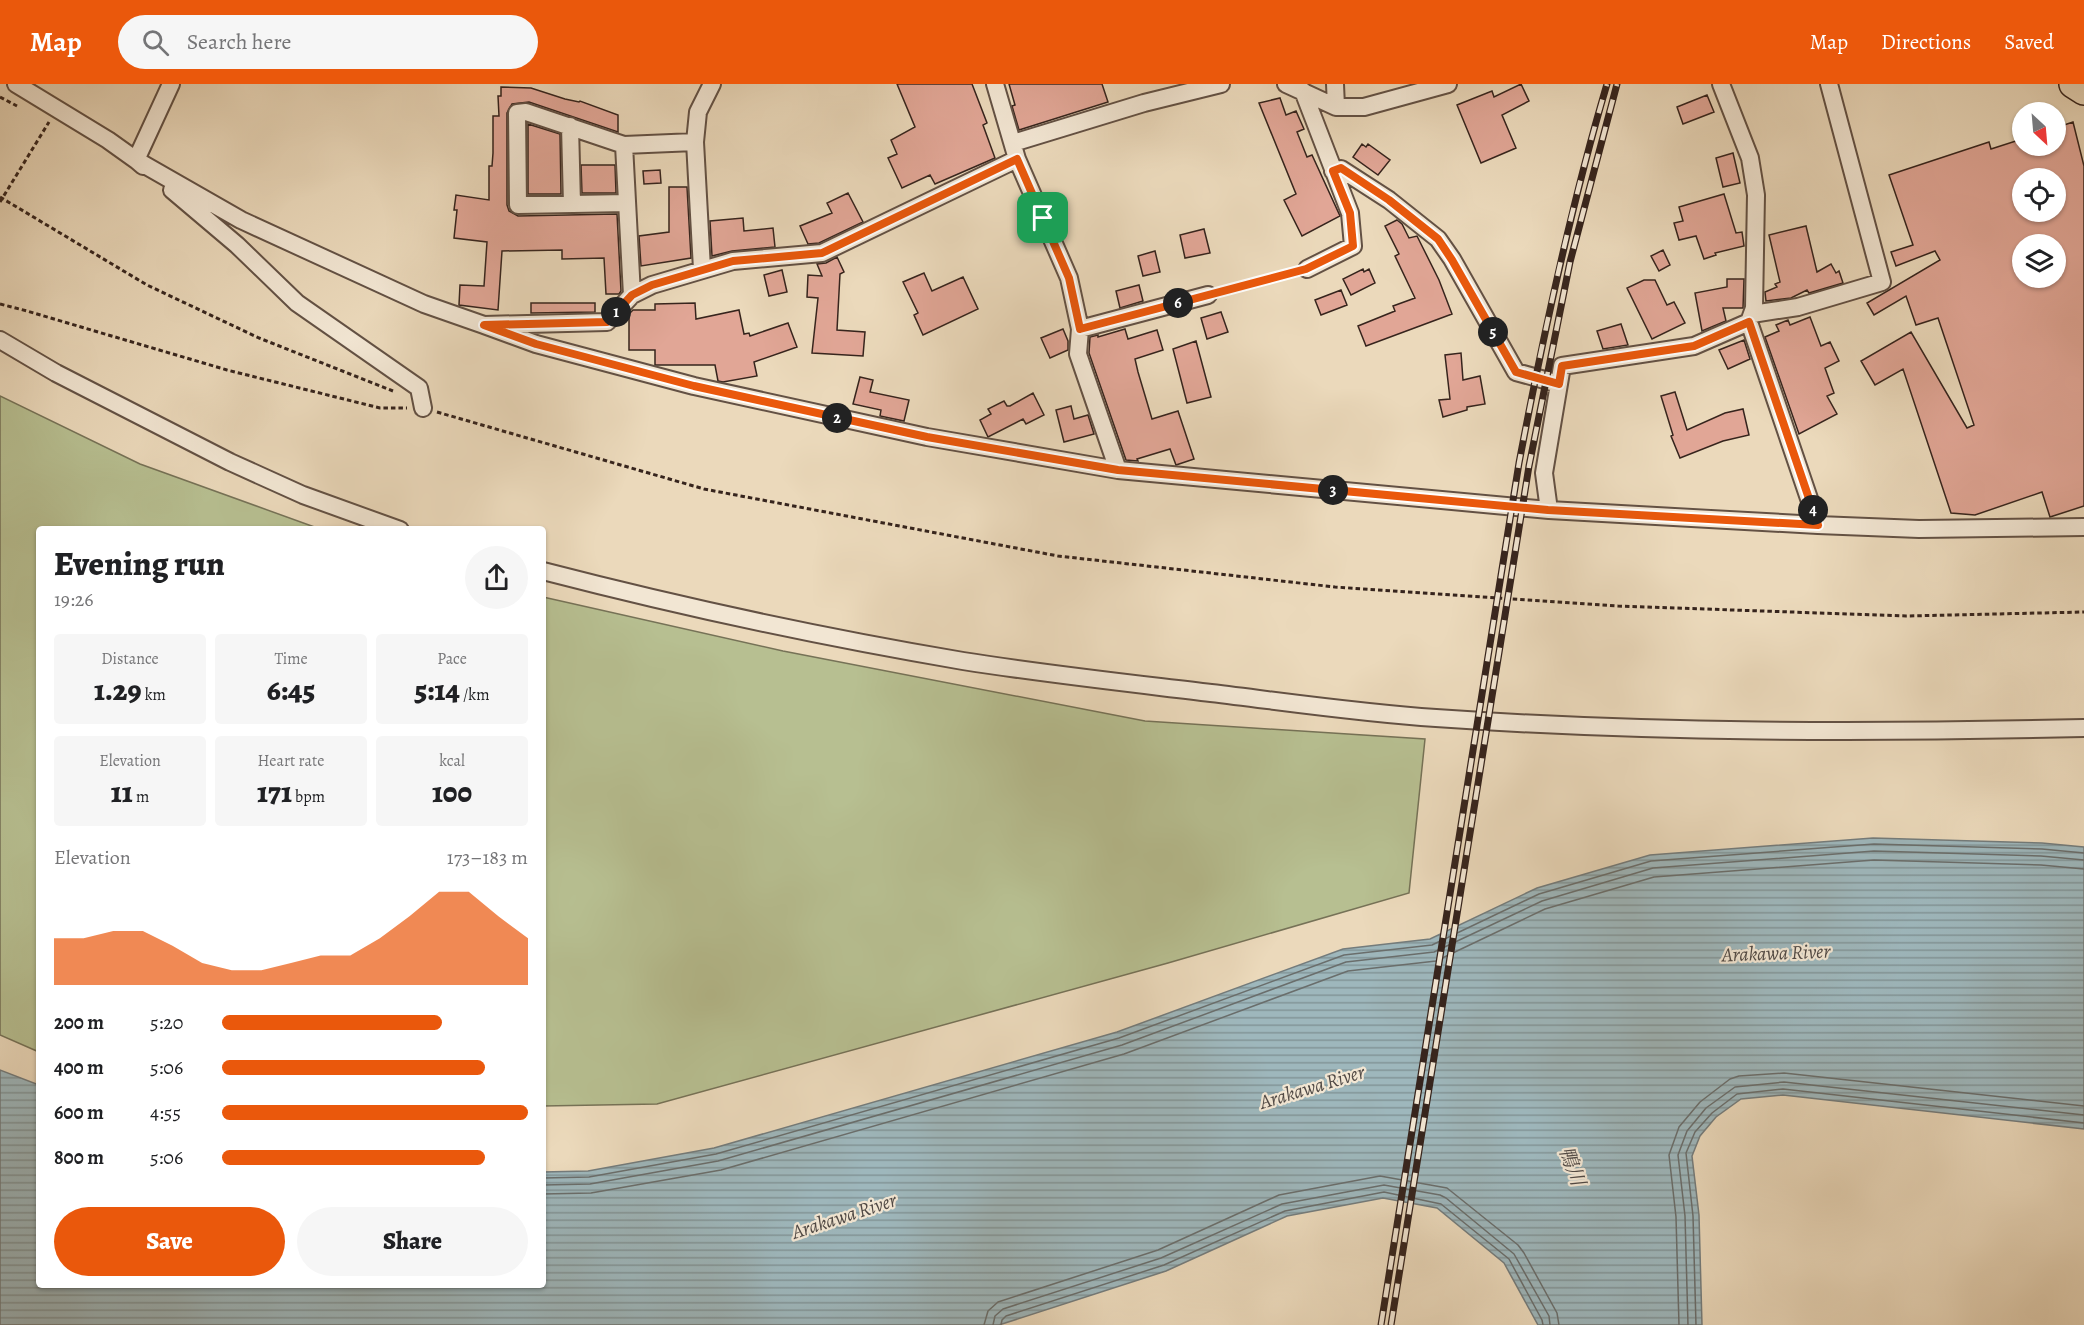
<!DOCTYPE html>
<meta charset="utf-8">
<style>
body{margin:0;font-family:Alegreya,"Noto Serif JP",serif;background:#f6f6f6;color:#202124;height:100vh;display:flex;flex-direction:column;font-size:22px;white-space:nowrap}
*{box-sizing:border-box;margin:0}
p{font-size:20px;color:#757577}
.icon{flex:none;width:33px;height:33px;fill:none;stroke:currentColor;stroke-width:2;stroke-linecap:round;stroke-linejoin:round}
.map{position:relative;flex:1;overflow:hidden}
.drawer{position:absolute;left:36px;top:442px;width:510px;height:762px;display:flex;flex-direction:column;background:#fff;border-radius:6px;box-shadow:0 2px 4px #0004}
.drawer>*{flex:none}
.needle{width:39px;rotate:154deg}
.controls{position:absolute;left:2012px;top:18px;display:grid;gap:12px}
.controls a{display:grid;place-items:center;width:54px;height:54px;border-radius:50%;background:#fff;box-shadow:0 2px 4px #0004;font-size:30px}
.pin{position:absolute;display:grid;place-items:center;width:51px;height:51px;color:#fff;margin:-26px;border-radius:12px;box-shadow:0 3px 9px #0006}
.km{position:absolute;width:30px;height:30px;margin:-15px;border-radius:50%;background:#222;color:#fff;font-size:16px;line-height:30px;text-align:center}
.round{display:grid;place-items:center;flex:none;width:63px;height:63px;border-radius:32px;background:#f6f6f6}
.overview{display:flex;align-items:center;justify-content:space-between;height:102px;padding:0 18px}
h1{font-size:33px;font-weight:800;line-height:45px}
.figures{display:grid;grid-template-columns:repeat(3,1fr);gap:9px;height:102px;padding:6px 18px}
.figures div{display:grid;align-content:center;border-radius:6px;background:#f6f6f6;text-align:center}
.figures b{font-size:30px;font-weight:800}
.figures small{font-size:16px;font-weight:400}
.figures p{font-size:16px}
.chart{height:168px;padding:12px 18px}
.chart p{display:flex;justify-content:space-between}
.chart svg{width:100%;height:108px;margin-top:6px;fill:#ea580c;opacity:.7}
.button{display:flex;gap:12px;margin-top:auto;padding:12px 18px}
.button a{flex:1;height:69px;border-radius:36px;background:#ea580c;color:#fff;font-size:24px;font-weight:800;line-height:69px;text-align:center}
.button a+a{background:#f6f6f6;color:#202124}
ul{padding:0 18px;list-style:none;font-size:20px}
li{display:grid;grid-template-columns:96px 72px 1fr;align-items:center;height:45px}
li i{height:15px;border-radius:8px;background:#ea580c}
header{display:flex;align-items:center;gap:36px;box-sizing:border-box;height:84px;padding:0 30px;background:#ea580c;color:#fff}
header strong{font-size:28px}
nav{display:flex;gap:33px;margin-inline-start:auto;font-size:21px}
.search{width:420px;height:54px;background:#f6f6f6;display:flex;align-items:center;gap:15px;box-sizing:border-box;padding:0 21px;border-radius:33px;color:#757577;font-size:22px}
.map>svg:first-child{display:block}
.grass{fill:#b7bf91;stroke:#767257;stroke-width:1.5}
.water{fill:url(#water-rules);stroke:#747c7c;stroke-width:1.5}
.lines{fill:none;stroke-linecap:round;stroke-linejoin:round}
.shore{stroke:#6a6e6c;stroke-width:1.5}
.building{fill:#e1a696;stroke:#36241d;stroke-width:1.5;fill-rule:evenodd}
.minor-casing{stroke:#635144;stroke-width:20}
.primary-casing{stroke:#36241d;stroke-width:30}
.path{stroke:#36241d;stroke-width:3;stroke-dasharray:4.5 3;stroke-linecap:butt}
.minor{stroke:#f2e6d3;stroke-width:16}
.primary{stroke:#ebd9bb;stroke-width:27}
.rail-casing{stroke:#36241d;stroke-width:7}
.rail{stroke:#f2e6d3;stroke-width:4.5;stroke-dasharray:14;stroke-linecap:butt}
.route-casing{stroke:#fff;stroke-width:12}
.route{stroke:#ea580c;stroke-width:8}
.labels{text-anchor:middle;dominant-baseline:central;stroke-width:4.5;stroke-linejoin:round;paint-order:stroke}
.water-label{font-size:20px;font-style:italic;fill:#504945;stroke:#f2e6d3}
</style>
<header>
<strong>Map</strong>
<div class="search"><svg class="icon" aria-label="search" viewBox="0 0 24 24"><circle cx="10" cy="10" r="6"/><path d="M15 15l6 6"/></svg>Search here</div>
<nav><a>Map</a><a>Directions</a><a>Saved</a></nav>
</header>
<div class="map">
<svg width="2084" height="1241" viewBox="0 0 2084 1241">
<defs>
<pattern id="water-rules" width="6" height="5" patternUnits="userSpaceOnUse" patternTransform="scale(1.5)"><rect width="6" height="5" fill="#9eb7bc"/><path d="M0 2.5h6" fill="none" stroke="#829598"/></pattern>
</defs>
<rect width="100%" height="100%" fill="#ebd9bb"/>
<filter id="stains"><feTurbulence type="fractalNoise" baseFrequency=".00333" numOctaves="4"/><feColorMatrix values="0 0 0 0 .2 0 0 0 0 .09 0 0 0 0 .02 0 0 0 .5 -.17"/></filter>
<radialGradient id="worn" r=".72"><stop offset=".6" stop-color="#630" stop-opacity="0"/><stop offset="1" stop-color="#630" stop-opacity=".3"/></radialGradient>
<path class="grass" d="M0,312L140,380L320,445L39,446V968L0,951Z
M543,513L783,567L1145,637L1425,655L1409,809L1168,879L657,1020L543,1022Z"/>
<path class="water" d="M1873,754L2042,759L2084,763V1045L1783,1011L1741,1015L1716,1033L1700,1052L1692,1072L1699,1131L1702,1241H1538L1504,1179L1437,1124L1383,1114L1287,1132L1166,1187L999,1241H0V986L39,1001V1202H543V1088L588,1087L714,1064L1117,948L1343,865L1430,855L1537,804L1650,771Z"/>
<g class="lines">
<path class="shore" d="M543,1094L589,1093L716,1070L1119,954L1344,871L1432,861L1539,810L1651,777L1874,760L2042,765L2084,769
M543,1101L590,1100L718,1077L1122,961L1346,878L1434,868L1542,817L1653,784L1874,767L2041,772L2084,776
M543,1110L591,1109L721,1086L1124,970L1348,887L1436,877L1545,825L1654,793L1874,776L2041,781L2084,785
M984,1241L988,1227L998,1218L1158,1166L1279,1111L1380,1092L1447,1104L1518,1161L1524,1169L1557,1229L1559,1241
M993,1241L995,1232L1003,1225L1161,1174L1282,1120L1384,1101L1440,1111L1446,1114L1514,1170L1549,1232L1550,1241
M1001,1241L1002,1236L1006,1232L1164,1181L1285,1127L1384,1108L1441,1120L1509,1175L1542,1236L1543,1241
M1679,1241L1676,1133L1669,1071L1679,1043L1700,1018L1730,995L1739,992L1784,989L2084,1022
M1688,1241L1685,1132L1678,1071L1687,1047L1706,1024L1735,1003L1784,998L2084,1031
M1696,1241L1693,1132L1686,1069L1695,1048L1712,1029L1737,1010L1783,1005L2084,1039"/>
</g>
<path class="building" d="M897,0H972L987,39L983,41L995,74L935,100L930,91L902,104L888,74L897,70L891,56L915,43Z
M1009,0H1102L1108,18L1019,46L1012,22L1015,21Z
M1521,0L1529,17L1502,31L1516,64L1481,79L1457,21L1492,7L1494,13Z
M501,3L531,4L565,15L579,18L580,17L618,31V48L529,18L512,20L507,29V121L509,127L518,132L617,130L621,207L619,210H606L604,174L562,175V166L502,167L498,226L459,221L460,201L484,202L487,158L454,154L457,126H454L456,111L489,116V82H492L493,69V32H499L498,12H501Z
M1707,11L1714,28L1683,40L1677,23Z
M1280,14L1286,31L1296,27L1304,45L1297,48L1307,73L1312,71L1340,132L1302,152L1284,116L1296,110L1259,19Z
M2073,38L2084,82V422L2050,433L2042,408L1975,431L1951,429L1903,285L1875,301L1861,277L1911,248L1967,344L1974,341L1938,234L1916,241L1906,212L1874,231L1867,219L1940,176L1935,167L1896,182L1891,168L1913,161L1889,91L1989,58L1991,65L2022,55V62H2055V44ZM2022,94H2055V128H2022ZM2022,160H2055V194H2022Z
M528,40L560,50L561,110H528Z
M1362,60L1366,63L1368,60L1390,76L1378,91L1353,73Z
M1733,69L1740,99L1723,103L1716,74Z
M581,81H615L616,109H582Z
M660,86L661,99L644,100L643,87Z
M669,103H687L691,174L641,182L639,152L669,148Z
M848,109L863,138L819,159L808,160L800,142L832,129L827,119Z
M1724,110L1736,149L1742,148L1744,162L1715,169L1716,171L1704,175L1696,152L1679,156L1674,139L1683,137L1679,123Z
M743,134L744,147L773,144L775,163L732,167L712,172L710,137Z
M1397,136L1402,140L1409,154L1417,152L1439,196L1452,230L1366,262L1358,242L1395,227L1393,222L1415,214L1395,172L1399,170L1385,142Z
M1806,142L1817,188L1831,180L1836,189L1839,187L1843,199L1809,209L1807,206L1791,214L1766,217L1765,208L1777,203L1775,200L1780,198L1769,151Z
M1204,145L1210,169L1185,174L1180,151Z
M1663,166L1670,181L1659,187L1651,172Z
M1155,167L1160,188L1143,192L1138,172Z
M837,173L844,188L840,190L837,246L865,248L863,272L812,269L818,214L807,213L808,191L822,192L817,180L826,179Z
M1363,185L1364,188L1369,185L1375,199L1351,211L1343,195Z
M782,186L787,208L769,212L764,191Z
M924,189L932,207L963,193L978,225L923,251L914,231L918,229L903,198Z
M1727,195H1744L1743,224H1723L1726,237L1702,247L1695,209L1727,203Z
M1644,196H1655L1667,221L1674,218L1685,239L1652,255L1627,204Z
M1139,201L1143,217L1120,224L1116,207Z
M1341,206L1347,221L1321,231L1315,216Z
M531,219H595V228L531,229Z
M695,219L696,235L739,226L744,250L749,249L750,252L788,239L797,263L754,278L757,292L723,298L718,297L715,281H655V266H629V230L633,226H655V220Z
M1221,228L1228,248L1207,255L1201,234Z
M1810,233L1821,262L1830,258L1839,277L1825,284L1834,309L1827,312L1837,330L1799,350L1765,253L1779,247L1776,241L1788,236L1790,241Z
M1621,240L1628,261L1603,265L1597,247Z
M1063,245L1068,257V266L1050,274L1041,254Z
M1125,245L1128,255L1157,246L1163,266L1135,275L1138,288L1152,335L1178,327L1194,375L1176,381L1170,365L1137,375L1138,377L1126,376L1089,269L1090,253L1098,251V253Z
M1744,256L1750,275L1728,285L1719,266Z
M1196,257L1211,313L1187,319L1173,265Z
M1461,269L1463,296L1480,292L1485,320L1467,323V326L1443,333L1439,316L1450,315L1445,271Z
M860,293L873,296L870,308L909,316L904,337L880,332L881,326L853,320Z
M1675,308L1687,346L1725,329L1743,325L1749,351L1723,357L1680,374L1671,352L1673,351L1661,312Z
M1033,309L1044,331L1026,340L1023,335L988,353L980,336L991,330L988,325L1004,317L1007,322H1010Z
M1071,322L1074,335L1088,331L1094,350L1064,358L1056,326Z"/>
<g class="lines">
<defs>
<path id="minor" d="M16,0L108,56L136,76L241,136L424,220L484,241L607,238L632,211L652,201L733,177L822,169L1017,75
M995,0L1017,75L1069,194L1080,245L1078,270L1118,386
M1286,0L1336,23H1364L1448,0
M1335,0L1336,23
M1721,0L1750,74L1756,111L1754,224L1749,238L1818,441
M1303,7L1350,129L1353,162L1307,185
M570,42L572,120
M1013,59L1144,19L1221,0
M624,61L632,211
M143,82L136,76L171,0
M1333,87L1341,85L1389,116L1438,155L1452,175L1516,288L1559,300
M172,106L237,161L297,219L419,304L423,324
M627,119L518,121L517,29L526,28L624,61L695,58
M702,185L695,58L698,28L712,0
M1752,230L1798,223L1882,198L1829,0
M484,241L536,260L694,302L927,353L1118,386L1549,426L1818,441L1919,445L2084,443
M1080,245L1208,211
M0,256L56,289L230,378L303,411L400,446
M1549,426L1544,389L1562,282L1694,262L1749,238
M543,487C682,523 821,553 963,577C1045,590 1128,599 1211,609C1286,618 1360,629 1436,634C1652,649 1868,649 2084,644"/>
<path id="primary" d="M2073,0L2084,7"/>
</defs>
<use href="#minor" class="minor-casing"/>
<use href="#primary" class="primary-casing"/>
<path class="path" d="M0,13L17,22
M0,113L147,201L259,254L393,307
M0,118L49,38
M1224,207L1293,189
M0,220L27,227L227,286L380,324H407
M437,328L704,405L1058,472L1335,503L1618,522L1906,532L2084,528"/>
<use href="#minor" class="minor"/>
<use href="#primary" class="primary"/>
<defs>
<path id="rail" d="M1381,1241L1519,379C1543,252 1570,125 1607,0
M1391,1241L1529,382L1570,178L1617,0"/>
</defs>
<use href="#rail" class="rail-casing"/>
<use href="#rail" class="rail"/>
</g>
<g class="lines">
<defs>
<path id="route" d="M1017,75L1069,194L1080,245L1306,185L1353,162L1350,129L1333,87L1341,84L1389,116L1438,155L1452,176L1516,288L1559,300L1562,282L1694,262L1749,238L1818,441L1548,426L1118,386L927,353L694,302L536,260L484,241L607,238L632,211L652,201L733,177L822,169Z"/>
</defs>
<use href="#route" class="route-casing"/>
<use href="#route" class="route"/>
</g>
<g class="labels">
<g class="water-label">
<text transform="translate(1776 869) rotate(-2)">Arakawa River</text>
<text transform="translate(1312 1003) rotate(-17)">Arakawa River</text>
<text transform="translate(1572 1082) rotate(70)">鴨川</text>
<text transform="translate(844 1132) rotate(-18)">Arakawa River</text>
</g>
</g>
<rect width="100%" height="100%" filter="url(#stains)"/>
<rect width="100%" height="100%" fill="url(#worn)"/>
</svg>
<div class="controls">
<a><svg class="needle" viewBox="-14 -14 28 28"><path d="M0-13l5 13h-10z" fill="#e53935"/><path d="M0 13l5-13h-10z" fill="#757577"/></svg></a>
<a><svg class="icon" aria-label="locate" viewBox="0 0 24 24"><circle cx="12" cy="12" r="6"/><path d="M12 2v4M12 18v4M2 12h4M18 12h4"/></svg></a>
<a><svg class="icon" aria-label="layers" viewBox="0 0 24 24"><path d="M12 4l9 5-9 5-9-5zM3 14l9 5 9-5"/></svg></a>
</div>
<div class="pin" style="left:1043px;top:134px;background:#1e9e55"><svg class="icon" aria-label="arrive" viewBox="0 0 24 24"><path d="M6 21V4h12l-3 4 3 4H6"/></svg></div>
<b class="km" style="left:616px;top:228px">1</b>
<b class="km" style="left:837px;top:334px">2</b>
<b class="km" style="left:1333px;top:406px">3</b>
<b class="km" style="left:1813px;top:426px">4</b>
<b class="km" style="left:1493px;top:248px">5</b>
<b class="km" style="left:1178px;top:219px">6</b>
<section class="drawer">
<div class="overview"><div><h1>Evening run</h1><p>19:26</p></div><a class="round"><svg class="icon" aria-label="share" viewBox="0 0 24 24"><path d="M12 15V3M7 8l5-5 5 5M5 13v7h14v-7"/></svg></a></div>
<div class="figures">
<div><p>Distance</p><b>1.29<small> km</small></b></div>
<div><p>Time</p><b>6:45</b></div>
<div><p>Pace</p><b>5:14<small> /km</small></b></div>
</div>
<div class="figures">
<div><p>Elevation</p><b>11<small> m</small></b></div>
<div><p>Heart rate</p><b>171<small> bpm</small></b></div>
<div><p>kcal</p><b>100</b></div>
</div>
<div class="chart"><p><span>Elevation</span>173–183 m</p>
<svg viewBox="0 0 160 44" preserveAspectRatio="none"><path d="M0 44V25L10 25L20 22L30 22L40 28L50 35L60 38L70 38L80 35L90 32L100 32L110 25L120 16L130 6L140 6L150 16L160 25V44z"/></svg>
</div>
<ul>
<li><b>200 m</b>5:20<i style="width:72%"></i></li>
<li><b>400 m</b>5:06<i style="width:86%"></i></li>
<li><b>600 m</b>4:55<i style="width:100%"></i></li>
<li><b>800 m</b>5:06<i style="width:86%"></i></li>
</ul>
<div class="button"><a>Save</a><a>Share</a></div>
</section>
</div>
